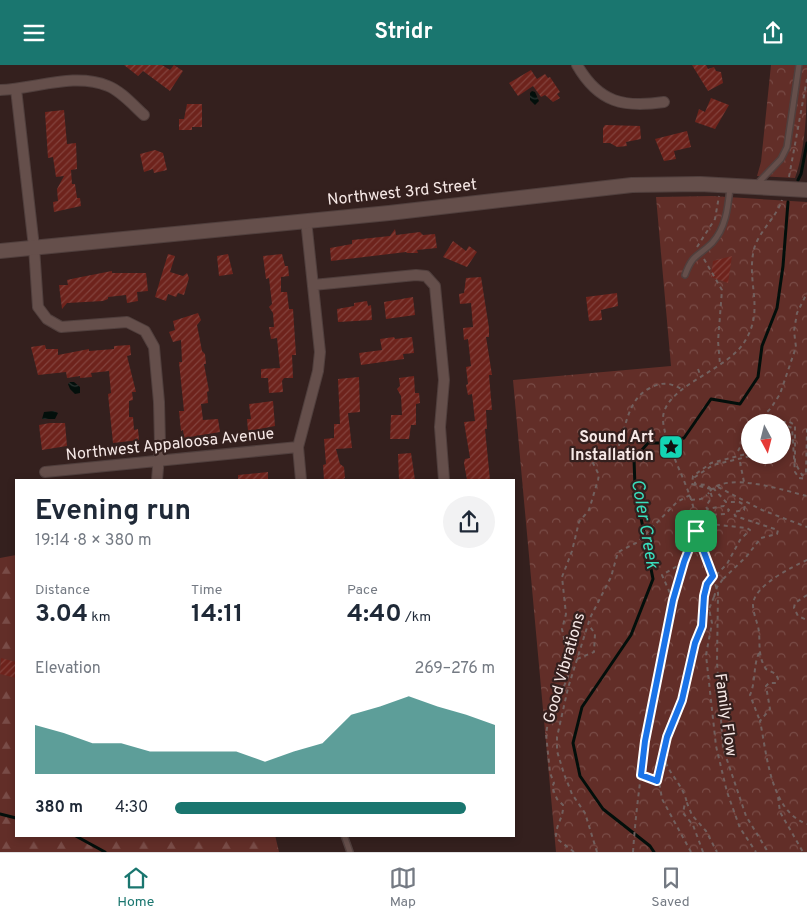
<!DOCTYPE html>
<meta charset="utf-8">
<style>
body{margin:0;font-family:Overpass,sans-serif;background:#f2f2f3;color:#1f2937;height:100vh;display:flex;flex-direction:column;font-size:19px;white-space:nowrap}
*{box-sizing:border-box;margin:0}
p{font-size:16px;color:#747a83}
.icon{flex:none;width:28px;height:28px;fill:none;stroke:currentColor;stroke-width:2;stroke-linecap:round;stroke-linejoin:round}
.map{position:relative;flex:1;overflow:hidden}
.sheet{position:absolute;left:15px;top:414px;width:500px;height:358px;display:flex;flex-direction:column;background:#fff;border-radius:0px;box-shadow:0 2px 8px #0003}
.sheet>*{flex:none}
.needle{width:32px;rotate:173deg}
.fabs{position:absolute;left:741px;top:349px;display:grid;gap:10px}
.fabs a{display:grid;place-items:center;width:50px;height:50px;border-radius:50%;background:#fff;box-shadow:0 2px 8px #0003;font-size:25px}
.pin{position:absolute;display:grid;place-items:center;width:42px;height:42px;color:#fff;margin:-21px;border-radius:10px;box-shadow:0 2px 8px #0006}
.round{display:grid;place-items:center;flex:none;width:52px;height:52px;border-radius:26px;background:#f2f2f3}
.headline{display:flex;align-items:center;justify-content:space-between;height:85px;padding:0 20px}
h1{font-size:28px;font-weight:700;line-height:38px}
.metrics{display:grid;grid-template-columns:repeat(3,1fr);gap:8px;height:85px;padding:5px 20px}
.metrics div{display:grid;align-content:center}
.metrics b{font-size:25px;font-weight:700}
.metrics small{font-size:14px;font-weight:400}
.metrics p{font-size:14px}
.chart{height:140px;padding:10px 20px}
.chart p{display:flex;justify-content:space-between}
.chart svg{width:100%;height:90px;margin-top:5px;fill:#1a766f;opacity:.7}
ul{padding:0 20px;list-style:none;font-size:16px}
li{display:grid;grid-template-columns:80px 60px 1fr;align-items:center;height:38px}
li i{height:12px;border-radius:6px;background:#1a766f}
header{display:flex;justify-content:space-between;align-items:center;height:65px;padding:0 20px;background:#1a766f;color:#fff;font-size:22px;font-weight:700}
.tab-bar{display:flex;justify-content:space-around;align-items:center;height:70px;border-top:1px solid #e0e1e3;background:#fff;font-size:14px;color:#747a83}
.tab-bar a{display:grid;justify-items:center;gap:2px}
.tab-bar .selected{color:#1a766f}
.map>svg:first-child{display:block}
.forest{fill:url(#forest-firs)}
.park{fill:url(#park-crowns);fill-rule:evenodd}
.water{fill:url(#water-waves)}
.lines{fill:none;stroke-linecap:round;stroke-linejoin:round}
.stream{stroke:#030f0b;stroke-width:3}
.building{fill:url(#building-hatch)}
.lane-casing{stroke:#503f3d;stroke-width:8}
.street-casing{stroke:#503f3d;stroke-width:12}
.secondary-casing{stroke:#503f3d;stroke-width:16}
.path{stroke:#72605e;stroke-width:2;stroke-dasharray:4 4;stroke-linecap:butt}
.lane{stroke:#654f4b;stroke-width:5}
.street{stroke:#654f4b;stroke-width:10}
.secondary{stroke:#654f4b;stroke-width:14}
.path-bridge{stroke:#72605e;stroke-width:2;stroke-dasharray:4 4;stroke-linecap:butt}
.route-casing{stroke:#fff;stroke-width:10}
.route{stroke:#1a73e8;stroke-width:6}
.labels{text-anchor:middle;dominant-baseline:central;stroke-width:4.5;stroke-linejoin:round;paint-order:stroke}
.street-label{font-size:16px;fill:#f6e8e6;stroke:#34201e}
.poi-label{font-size:16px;font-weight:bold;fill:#f6e8e6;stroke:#34201e;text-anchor:end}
.water-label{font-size:18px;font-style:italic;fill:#39ddbc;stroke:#34201e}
</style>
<header><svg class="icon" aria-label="menu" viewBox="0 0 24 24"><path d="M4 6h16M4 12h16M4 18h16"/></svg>Stridr<svg class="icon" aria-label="share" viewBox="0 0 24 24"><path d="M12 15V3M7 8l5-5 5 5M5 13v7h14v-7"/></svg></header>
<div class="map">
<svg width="807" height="787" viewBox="0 0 807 787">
<defs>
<pattern id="forest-firs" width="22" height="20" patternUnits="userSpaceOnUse" patternTransform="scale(1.25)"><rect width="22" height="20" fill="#622e28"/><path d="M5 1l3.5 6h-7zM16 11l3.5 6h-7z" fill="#794c47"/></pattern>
<pattern id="park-crowns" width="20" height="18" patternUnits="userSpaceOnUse" patternTransform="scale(1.25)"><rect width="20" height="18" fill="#622e28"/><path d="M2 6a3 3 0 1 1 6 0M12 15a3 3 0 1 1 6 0" fill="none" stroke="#794c47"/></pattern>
<pattern id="water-waves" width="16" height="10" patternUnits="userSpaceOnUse" patternTransform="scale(1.25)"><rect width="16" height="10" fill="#030f0b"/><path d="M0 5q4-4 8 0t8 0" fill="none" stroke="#28322f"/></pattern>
<pattern id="building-hatch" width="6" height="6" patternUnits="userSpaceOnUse" patternTransform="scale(1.25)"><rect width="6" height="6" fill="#6e231c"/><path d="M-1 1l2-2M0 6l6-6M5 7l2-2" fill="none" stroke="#83433d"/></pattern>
</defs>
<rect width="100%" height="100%" fill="#34201e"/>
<path class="forest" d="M16,490V770H275L279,787H0V493Z"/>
<path class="park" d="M771,0H807C807,36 807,80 795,113L757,111L761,97Z
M712,131L807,137V787H556L513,315L671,301L656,132ZM750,358H782V390H750Z"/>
<path class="water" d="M532,26L535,27L539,36L535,40L530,35V28Z
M70,317H74L80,322V328L75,329L70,324L68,319Z
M54,346L58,348L55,354H42L44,347Z"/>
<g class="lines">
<path class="stream" d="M798,115L801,109L807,78
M0,749L16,753
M74,770L105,787
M654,787L650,781L603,744L580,711L573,678L582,642L631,570L653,514L635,422L634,394L648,378H662L684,373L711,334L740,339L758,312L762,281L777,243L783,201L788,137"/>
</g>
<path class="building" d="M124,0H162L170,5L174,0L183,6L170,26L143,6L138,11Z
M692,0H706L708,4L714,2L716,6L721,7L723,18L708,26Z
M531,5L537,14L545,9L548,13L550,12L560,27L557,29L560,33L553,37L545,30L541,32L533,21L518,31L509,18Z
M711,33L729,40L715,64L695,57L699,44L705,47Z
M187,39H202V62H192V65H179V54H184Z
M64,45L67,79L76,78L77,104L71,105L72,119H75L77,133H80L81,141L54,147L53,137L58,136L57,124L64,111L56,112L53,92L48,93L45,47Z
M605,60L640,61L641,74L626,77L627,81L617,82L610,78H603V63Z
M687,66L691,82L674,86L676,94L664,96L655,74Z
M155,85L163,88L167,105L154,108L153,104L144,107L140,89Z
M395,164L396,170L420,167L423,170L435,169L437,183L417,185L418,188H407L406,187L331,196L330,183L352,179V175L390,171Z
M453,176L466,186L469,181L477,187L467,202L443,192Z
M168,189L175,191L170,207L183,211L187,208L189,213L184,230L178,228L176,232L168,229L166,236L155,232Z
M228,189L233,209L219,211L217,191Z
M282,189L285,201H288L289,211L281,212V227H287L289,244H293L296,290H292L293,313H284L282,316L283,327L269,328L268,313H261V304L280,303L277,273L271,274L269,262H274L273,248L269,242L272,239L269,213L266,214L263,191Z
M732,191L728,218L711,212L713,196Z
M112,206V208H146L148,226L137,227L138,236L127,238L126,230L108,232V234L103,236L67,238L62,244L59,220H68L67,215L76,213Z
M481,212L489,263V272H486L492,310H489L492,345H486L487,364H485L490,415H467L464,398L465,394L470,393L464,357L475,356L472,329L468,330L466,320L468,319L466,302L471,301L468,274L464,275L463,263L473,262L471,238L460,239L459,229L464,228L466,213Z
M617,228L618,241L601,245L602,255L589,256L586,232Z
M413,232L415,250L386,254L384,237Z
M367,236L368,241L371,240L372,255L338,257L337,244L354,241V238Z
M198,248L201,255L197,260L202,286L205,289L206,299H204L209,326L207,327L208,338L201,339L203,355L218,354L220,367L184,373L183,365L181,366L179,346H184L179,297H182L181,275L173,277L169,267L175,265L173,256Z
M394,272L395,274L412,272L414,288L403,289L404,294L361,300L359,288L382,285L380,274Z
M45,280L46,284H58V290L89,284V286L114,284V281L130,280L131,290L127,291L136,327H132L133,335L129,336V352H133L134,365L138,364L139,375L113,378L108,329L111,328L109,306L91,308L92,312L80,313V311L67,313L66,307L38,310L31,282Z
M414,311L415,328H419L420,338L416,339V360H411L409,374H390L391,350H402L401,331L397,324L400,321L399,313Z
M359,312L360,347L348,348L352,383L336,384L340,399L344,402L345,413L341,415H324L323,400L326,399L324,374L334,373V359H340L338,314Z
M273,336L275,361L248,366L247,354H251L249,339Z
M50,358H65L67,381L42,385L39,360Z
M411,388L415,415H399L398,389Z
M268,407V415H238V410Z
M1,593L16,597V613L0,609Z"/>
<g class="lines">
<defs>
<path id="lane" d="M757,119L781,94L787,82L799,0
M685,210C693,188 698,192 712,178C726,163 728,142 730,123
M344,770L350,787"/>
<path id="street" d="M577,0C599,38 624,43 664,37
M16,24L34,182L38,242L47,254L61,262L127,257L145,266L154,282L159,337L160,379L157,415
M0,25C35,24 74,7 108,21C121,26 134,41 144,50
M313,220L416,210L426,211L435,221L444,315L440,362L444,415
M45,407L298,382
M301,415L298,382L318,306L320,287L306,155"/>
<path id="secondary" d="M0,186L389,148L632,120L700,119L807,125"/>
</defs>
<use href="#lane" class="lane-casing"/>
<use href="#street" class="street-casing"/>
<use href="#secondary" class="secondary-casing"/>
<path class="path" d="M789,112L807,14
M697,182L715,154L719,131
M704,194L722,225L718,276L720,299
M698,304L701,312
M756,358L771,343L780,329L796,282L794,266L797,248L807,228
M782,358L788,356L795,360V398L802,410L806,409L807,364
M782,364L785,360L792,363L795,407L799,413L807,414
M738,386L750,364
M740,397L744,417
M718,422L762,445L807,462
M713,423L726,437H739L745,440L744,445L734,447L735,451L778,465L777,469L761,473L746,492L723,514
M711,424L692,419L693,411L711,398L750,388
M711,424L707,420L695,419V412L713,400L755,390
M710,426C728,406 785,426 807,431
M691,435L701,434L707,430
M696,467L701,474L718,528L717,597L723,683L746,751L768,787
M807,495C792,502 753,521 753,540C753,549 758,558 759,567C760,580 758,592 766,604L776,609L778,614L776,618H769L766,621L770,644L760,656C767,689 770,746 807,759
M807,530L795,538L794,543L798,551L807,555
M714,532L709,544L712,558L706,590L716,681L727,727L740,763L756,787
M673,535L662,510L684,497
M759,588C753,601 756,616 750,630L760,656
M577,594L594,587L595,569L589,560
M663,690C668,709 683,719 687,738
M641,710L657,716
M778,732L780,747L803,787
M574,787L556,773C555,760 564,753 563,740L557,734L552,722L554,718L550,708L546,669L548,657L568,612L570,601L562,564L566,549L562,512L572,486L579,457L589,445L598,415L599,410L592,396L595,394L605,395L614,391C627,369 624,336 650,323C663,316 671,318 683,325
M597,787L585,748L572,729L564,709L557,686V672L568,623L590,553L611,512L618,487L638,477L677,437L690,430
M633,787C639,702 655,617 674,534C676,522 679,509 684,497C688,487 694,477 696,466C700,431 656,372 664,347C673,318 729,304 745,276C765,244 746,218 754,184C759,166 776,153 782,135
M691,787L662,734L658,710L667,672L682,635L695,578L702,561L701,546L707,519L727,499L740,475L750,465L747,463L710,459L707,454L709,450L726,449L729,445L724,441L707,444L706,441L712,432L710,426L708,429
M703,787L693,760L683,748L685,738H687L692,750L706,766L717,787"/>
<use href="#lane" class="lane"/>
<use href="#street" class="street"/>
<use href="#secondary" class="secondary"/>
<path class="path-bridge" d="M714,532L717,522L723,514"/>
</g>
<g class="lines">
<defs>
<path id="route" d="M696,466L713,511L707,519L704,531L702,561L695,578L682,635L667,672L657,716L641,710L645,676L673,535L684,497Z"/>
</defs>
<use href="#route" class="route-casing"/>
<use href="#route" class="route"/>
</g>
<defs>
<symbol id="sight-square" viewBox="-11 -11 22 22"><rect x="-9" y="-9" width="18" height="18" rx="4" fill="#13d5b4" stroke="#34201e"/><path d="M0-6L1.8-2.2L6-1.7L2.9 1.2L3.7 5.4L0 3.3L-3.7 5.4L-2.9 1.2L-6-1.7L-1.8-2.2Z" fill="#111"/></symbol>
</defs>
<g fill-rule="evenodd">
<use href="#sight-square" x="657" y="368" width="28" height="28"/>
</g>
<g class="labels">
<g class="street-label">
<text transform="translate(402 128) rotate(-6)">Northwest 3rd Street</text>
<text transform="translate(170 380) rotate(-6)">Northwest Appaloosa Avenue</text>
<text transform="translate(565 603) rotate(-74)">Good Vibrations</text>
<text transform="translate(725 650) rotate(82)">Family Flow</text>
</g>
<g class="poi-label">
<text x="654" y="373">Sound Art<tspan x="654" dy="18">Installation</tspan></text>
</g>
<g class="water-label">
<text transform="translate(644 459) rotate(80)">Coler Creek</text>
</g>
</g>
</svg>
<div class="fabs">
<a><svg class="needle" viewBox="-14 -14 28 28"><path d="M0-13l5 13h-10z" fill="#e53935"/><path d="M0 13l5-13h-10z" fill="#747a83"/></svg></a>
</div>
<div class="pin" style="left:696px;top:466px;background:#1e9e55"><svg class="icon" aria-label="arrive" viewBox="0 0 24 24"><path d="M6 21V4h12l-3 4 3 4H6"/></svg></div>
<section class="sheet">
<div class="headline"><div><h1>Evening run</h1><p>19:14 · 8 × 380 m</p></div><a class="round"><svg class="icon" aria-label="share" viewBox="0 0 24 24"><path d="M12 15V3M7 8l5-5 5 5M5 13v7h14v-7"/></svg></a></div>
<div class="metrics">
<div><p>Distance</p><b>3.04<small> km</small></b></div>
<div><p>Time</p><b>14:11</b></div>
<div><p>Pace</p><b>4:40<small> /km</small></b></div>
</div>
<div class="chart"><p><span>Elevation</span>269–276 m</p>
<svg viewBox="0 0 160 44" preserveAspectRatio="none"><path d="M0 44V20L10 24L20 29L30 29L40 33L50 33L60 33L70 33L80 38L90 33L100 29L110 15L120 11L130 6L140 11L150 15L160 20V44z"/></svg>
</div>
<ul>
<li><b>380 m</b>4:30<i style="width:91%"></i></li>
</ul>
</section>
</div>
<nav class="tab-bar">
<a class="selected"><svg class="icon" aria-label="home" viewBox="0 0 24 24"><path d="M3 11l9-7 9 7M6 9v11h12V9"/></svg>Home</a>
<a><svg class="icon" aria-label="map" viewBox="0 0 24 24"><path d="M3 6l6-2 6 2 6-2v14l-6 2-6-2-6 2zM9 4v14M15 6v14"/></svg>Map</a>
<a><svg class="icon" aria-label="saved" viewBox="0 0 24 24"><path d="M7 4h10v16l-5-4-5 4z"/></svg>Saved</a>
</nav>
